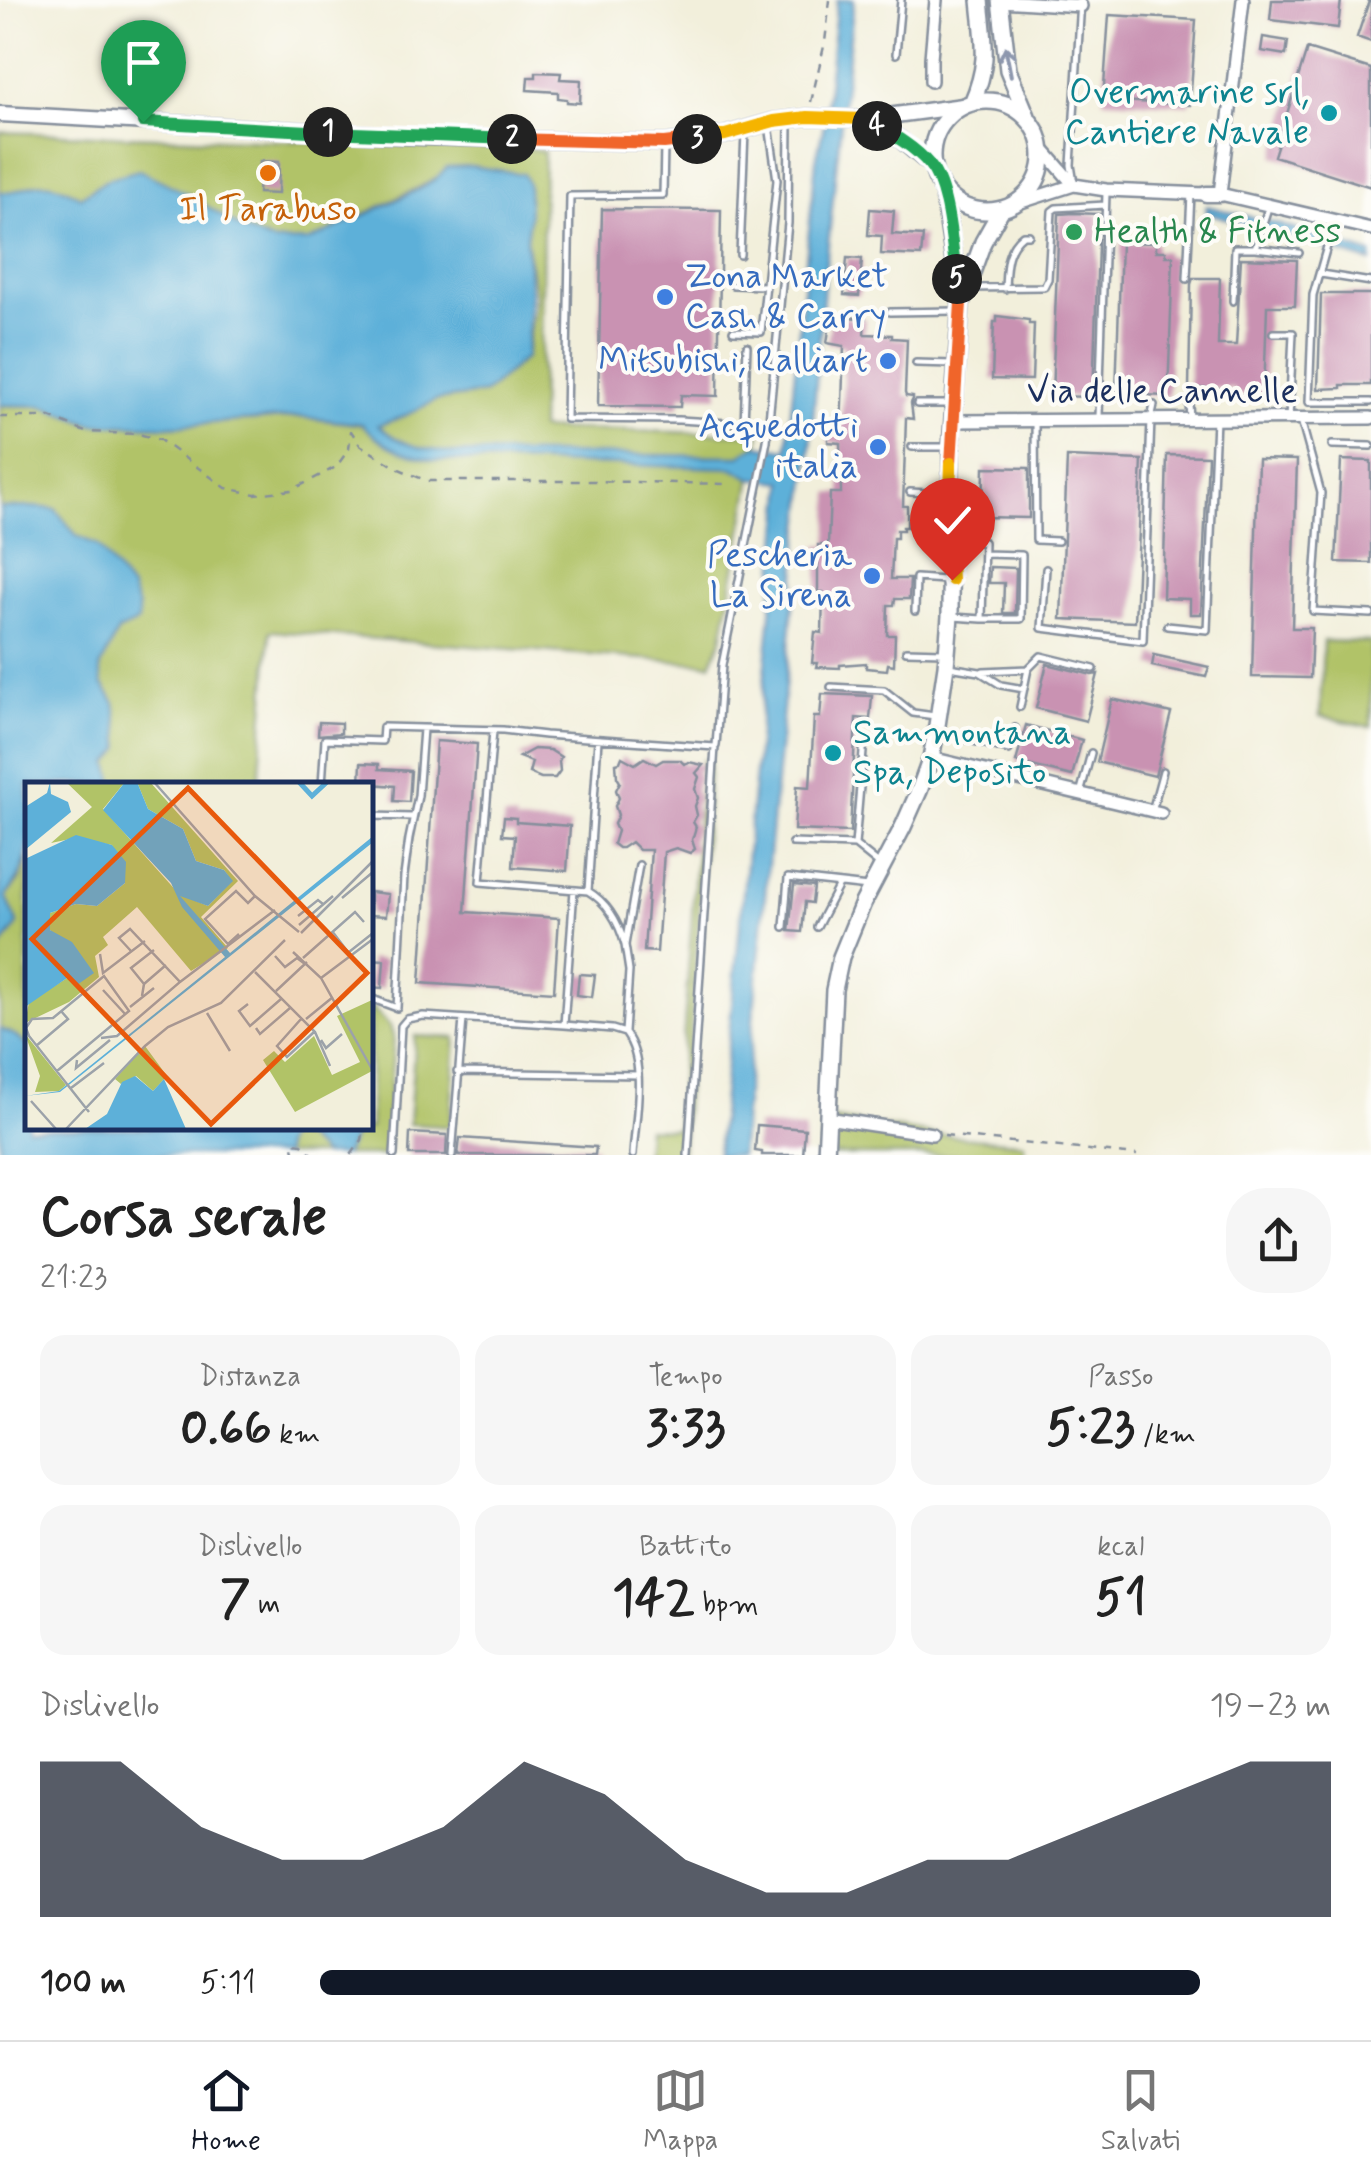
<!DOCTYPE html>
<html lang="it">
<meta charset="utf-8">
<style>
body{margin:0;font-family:Mynerve,sans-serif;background:#f6f6f6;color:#222;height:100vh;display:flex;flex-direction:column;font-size:38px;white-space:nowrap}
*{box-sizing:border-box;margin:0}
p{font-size:32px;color:#767676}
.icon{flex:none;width:55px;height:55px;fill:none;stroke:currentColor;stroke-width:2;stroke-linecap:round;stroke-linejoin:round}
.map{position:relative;height:1155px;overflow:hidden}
.details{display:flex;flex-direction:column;background:#fff;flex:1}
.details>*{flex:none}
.pin{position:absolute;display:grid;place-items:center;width:85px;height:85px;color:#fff;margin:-102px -42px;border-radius:50% 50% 50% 0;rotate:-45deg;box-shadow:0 0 10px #0007}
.pin .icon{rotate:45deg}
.km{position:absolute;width:50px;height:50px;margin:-25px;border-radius:50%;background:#222;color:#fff;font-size:28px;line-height:50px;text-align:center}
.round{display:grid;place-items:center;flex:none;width:105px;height:105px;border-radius:40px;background:#f6f6f6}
.summary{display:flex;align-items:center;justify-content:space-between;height:170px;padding:0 40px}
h1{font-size:55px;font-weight:800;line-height:75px}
.figures{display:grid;grid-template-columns:repeat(3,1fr);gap:15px;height:170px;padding:10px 40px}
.figures div{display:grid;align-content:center;border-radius:25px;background:#f6f6f6;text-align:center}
.figures b{font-size:50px;font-weight:800}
.figures small{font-size:28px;font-weight:400}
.figures p{font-size:28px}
.chart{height:280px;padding:20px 40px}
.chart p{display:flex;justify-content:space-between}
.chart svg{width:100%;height:180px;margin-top:10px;fill:#111827;opacity:.7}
ul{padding:0 40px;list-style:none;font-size:32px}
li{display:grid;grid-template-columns:160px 120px 1fr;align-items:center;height:75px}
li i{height:25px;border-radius:12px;background:#111827}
.tab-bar{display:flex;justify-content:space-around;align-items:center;height:140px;border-top:2px solid #e0e0e0;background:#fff;font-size:28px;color:#767676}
.tab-bar a{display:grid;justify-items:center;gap:5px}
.tab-bar .active{color:#111827}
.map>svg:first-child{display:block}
.green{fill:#b1c367;stroke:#667962;stroke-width:2.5}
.water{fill:#5db0d9;stroke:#3c709c;stroke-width:2.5}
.building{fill:#c992b2}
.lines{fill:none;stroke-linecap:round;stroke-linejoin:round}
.service-casing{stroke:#868f9c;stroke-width:10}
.minor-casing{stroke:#868f9c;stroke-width:16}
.tertiary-casing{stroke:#868f9c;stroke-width:19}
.secondary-casing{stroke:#868f9c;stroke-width:20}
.path{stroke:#868f9c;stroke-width:2.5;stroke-dasharray:8 8;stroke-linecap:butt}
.service{stroke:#fff;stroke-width:5}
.minor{stroke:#fff;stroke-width:11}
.tertiary{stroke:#fff;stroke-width:14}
.secondary{stroke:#fff;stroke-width:15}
.oneway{stroke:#8d97ae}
.split-1-casing{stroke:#fff;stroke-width:20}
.split-2-casing{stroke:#fff;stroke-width:20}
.split-3-casing{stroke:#fff;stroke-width:20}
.split-4-casing{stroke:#fff;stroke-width:20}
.split-5-casing{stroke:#fff;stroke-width:20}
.split-6-casing{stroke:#fff;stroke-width:20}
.split-7-casing{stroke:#fff;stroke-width:20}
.split-1{stroke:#22a559;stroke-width:12}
.split-2{stroke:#22a559;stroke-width:12}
.split-3{stroke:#f0652b;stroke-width:12}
.split-4{stroke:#f5b400;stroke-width:12}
.split-5{stroke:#22a559;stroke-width:12}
.split-6{stroke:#f0652b;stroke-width:12}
.split-7{stroke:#f5b400;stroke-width:12}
.culture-dot{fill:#0f9aa8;stroke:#fdfcf7;stroke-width:4}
.food-dot{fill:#e8710a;stroke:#fdfcf7;stroke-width:4}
.leisure-dot{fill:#2e9e5b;stroke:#fdfcf7;stroke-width:4}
.shop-dot{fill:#3f7fe0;stroke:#fdfcf7;stroke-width:4}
.labels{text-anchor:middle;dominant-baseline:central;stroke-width:8;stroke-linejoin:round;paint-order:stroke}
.culture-label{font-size:35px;fill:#0d838f;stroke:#fdfcf7;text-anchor:end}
.food-label{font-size:35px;fill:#c56008;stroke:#fdfcf7}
.leisure-label{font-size:35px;fill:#27864d;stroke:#fdfcf7;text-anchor:start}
.shop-label{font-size:35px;fill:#366cbe;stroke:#fdfcf7;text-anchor:end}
.street-label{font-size:35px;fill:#1b2f5e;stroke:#fdfcf7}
.inset-river{fill:none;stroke:#5db0d9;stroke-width:5}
.inset-road{fill:none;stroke:#9ca2a9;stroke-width:2.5}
.view{fill:#e8590c;fill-opacity:0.15;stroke:#e8590c;stroke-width:5}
.inset-edge{fill:none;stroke:#1b2f5e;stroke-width:5}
</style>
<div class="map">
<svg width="1371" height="1155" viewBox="0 0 1371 1155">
<rect width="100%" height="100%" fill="#fdfcf7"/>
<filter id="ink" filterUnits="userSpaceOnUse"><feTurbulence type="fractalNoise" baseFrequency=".01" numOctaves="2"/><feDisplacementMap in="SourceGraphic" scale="20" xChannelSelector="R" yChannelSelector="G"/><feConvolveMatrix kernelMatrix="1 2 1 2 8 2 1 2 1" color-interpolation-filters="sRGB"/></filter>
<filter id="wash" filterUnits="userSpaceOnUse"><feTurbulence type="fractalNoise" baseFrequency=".0048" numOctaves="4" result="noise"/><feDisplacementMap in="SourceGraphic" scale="40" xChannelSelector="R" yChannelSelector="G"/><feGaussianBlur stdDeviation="2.25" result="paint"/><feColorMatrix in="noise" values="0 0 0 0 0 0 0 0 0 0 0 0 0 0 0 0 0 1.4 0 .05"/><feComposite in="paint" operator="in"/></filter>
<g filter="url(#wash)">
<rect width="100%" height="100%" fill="#f2efdb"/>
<path class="green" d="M0,132L535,149L544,152L540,429L760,434L722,639L711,664L270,631L259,785H113L109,763L121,749L115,703L102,684L100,668L118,630L109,562L97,545L77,536L55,509L0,508V405L44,406L92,424L168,426L299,417L373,426L400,418L436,400L485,393L526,357L536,297L526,239L529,218L522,174L471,166L436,179L310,241L273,242L242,229L186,193L110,178L80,197C66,188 50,180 33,185C20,189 13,193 0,192Z
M1323,641L1371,642V727L1320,716Z
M703,760L710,761L682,1155H645L647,1128L677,1129Z
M27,859V1046L15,1035L0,1029V949L18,924L6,896L19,881Z
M370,1005L390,1026L394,1039L385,1155H344L358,1128H370Z
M415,1036L456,1038L450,1127L409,1124Z
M827,1118L932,1134L1024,1143V1155H826Z
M289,1133L304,1138L324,1155H284V1144Z"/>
<path class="water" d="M837,0H854L825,274L811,446L799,544L740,1155H717L784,482L751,478L733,468L433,460C403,454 383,447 362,424L299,417L168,426L92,424L44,406L0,405V192C13,193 20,189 33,185C50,180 66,188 80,197L110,178L139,170L186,193L242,229L273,242L310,241L422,188L436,179L447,167L471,166L523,174L528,184L529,218L526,239L531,293L526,357L485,393L436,400L400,418L378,425C401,446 423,449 453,453L740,456L757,445L787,450L816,160L824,125Z
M1206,206L1278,224L1371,254V262L1206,212Z
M33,507L55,509L77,536L97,545L131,589L138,607V622L118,631L100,668L102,684L115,703L121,749L109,763L114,783L28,785C28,828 36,861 6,896L18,924L0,949V508Z
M0,1029L15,1035L27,1046L28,1128H358L344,1155H324L304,1138L290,1133L284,1144V1155H0Z"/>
<g id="blocks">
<path class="building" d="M1272,0H1341L1338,28L1270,20Z
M1369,1H1371V42L1357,37Z
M1109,15L1196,20L1190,105L1103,100Z
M1263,37L1288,41L1286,55L1261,51Z
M1307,49L1371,69V187L1274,156Z
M536,72L561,73L560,79L581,80L580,103L567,102V99L558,98V92L527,90L528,77H536Z
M260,161L279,162L278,194L258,193Z
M602,209L721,210L718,396L681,395L680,407L598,406Z
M870,209L894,211L892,234L923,236L921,256L881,254L882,236L868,235Z
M1074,213L1099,214L1093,397L1052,396L1059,214Z
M1121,242L1156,243V251H1166V256H1173L1168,396L1116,394Z
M847,258L862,259L859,296L844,295Z
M1241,258L1297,260L1295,306H1267L1264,396L1234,395V389L1189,388L1191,284L1193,278H1220L1218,345H1236Z
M1321,294H1371V385H1341V388L1318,389Z
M997,316L1029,320V324H1034L1032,380L992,379L994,322H997Z
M831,317L865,318L864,334L892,335V338L907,339L905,393L906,396L913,397V399L911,403L913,419L906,418L903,506H907V527H903V530H897V538H893L891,579H910L909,599H895L894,605H888L887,635H895L894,665L888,664L887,670L866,668V663L840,665V668L817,667L818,663H812L815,632L822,633L823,592H818V545H828L830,493H841L840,443L828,442V431H841L844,346L827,343Z
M1167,455L1208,456L1201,614H1190V599L1163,598Z
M1067,457L1142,460L1135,622L1061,619Z
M1258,459L1297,460L1292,628H1312L1310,678L1252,677Z
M1341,460L1371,461V563L1336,562Z
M984,467L1029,468V518L983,517Z
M990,567L1016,568L1015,613H1003L1004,583H989Z
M1154,655L1209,667L1206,677L1152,666Z
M1047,664L1092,675L1098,674L1086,721L1036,708Z
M822,694L872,696L870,719L856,718L850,832L794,830L797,786L810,787L814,717H820Z
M1112,699L1171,713L1155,776L1097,762Z
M319,722L341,723V733L318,735Z
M1026,725L1082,740L1072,776L1016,762Z
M436,741L477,744L465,912L559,918L554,992L420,983Z
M534,749L550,750L561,757L559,761L560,771L555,778H541L529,773L532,762L519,757Z
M622,757L635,764L644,758L656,764L663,760H680L684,764L689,762L703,765L696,773L699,777L695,789L698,798L695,806L697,815L693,822L696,827L692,840L695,849L690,853L676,848L664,852L657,952L644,951L651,850H639L631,842L622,848H618L613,844L617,831L614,824L618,815L615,806L619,798L616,790L620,782L617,777L616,763L620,762Z
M361,763L379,764V769L411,771L409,802L394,801L395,786L360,783Z
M504,817L516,818V822L570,826L567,871L513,867L515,836L502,835Z
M794,885L814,887L812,903L805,902L802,932L789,931Z
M370,892L388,894L386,916L370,915Z
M370,959L384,960L382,988L370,987Z
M579,974L595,975L592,997L577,995Z
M757,1125L805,1129L803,1155H762V1152L755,1151Z
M410,1133L447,1135L446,1155H409Z
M460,1138L596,1147L595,1155H458Z"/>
</g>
</g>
<g filter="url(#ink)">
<use href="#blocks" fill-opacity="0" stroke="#868f9c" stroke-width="2.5"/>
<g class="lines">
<defs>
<path id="service" d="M896,54L901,0
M664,146L663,195L570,196L566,419L679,420L744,424L747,346
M1073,177L1071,165L1081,0
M1334,222L1313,295L1309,402H1371
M1255,248L1299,253
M740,255L745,132
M1321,274L1371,282
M1187,279L1191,194
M733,285L765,286
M969,288L1044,287L1048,279L1052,211L1056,208L1105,205
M1005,289C1006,269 1005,249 1023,235H1029
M1233,301L1235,248H1255L1268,208
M890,312L957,311
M733,331L761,332L777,180L769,125
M1273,333H1293L1289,420
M916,363L953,364
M1189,403L1190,419
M917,404H949
M1099,417L1106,193
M1301,420L1321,493L1313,611L1371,614
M1035,421L1036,540L1058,541
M1332,445L1371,446
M912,447H949
M910,492L947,494
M915,519L947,521
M951,542H984L982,619L953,617
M1046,569L1042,628L1143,641L1151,419L1154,405
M915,611L916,578L945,580
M982,619H1021L1022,555L984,554
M1167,626L1207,630L1216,419
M906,651L943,652
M949,667L980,672L1001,685L1024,689
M983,671L1028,669
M831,687L884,690L913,713L935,716
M1020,707L1028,669L1041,656L1094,669
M493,731L480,882L588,891C608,903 619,923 625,945
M937,732L1009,750L1015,728
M716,746L722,665L767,441L788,223L789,123
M322,785L325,739L382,741L383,727L503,730L545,735L715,747L688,1155
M1080,794L1091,753
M1152,811L1163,771
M370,816L412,817
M792,843L855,845L881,866
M855,845L864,740
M588,891L598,740
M784,927L788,878L868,887
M817,927L839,885
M370,998L397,1008L404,876L409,839L418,796L423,729
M564,1025L574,890
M625,1033L629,971L625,945L639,865
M457,1072L638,1075
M394,1155L401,1026L407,1019L423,1016L564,1025L612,1029L625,1033C648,1063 635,1118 633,1155
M452,1155L463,1019"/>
<path id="minor" d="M1243,0L1220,194L1371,229
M1000,1L1081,6
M931,81V58L936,0
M1041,147L1074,185
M1015,204L1074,185L1106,190L1206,194
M953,421L1371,418
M931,758L1161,813
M827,1118L932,1134"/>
<path id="tertiary" d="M0,114L422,137L664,143L725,135L774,121L807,117L865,119L963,106
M865,119L901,140L933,167
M1206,194H1220"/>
<path id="secondary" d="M1000,0L1008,70L1027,116
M932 156a55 55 0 1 1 110 0a55 55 0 1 1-110 0Z
M972,103C990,61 984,44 980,0
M943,190L960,300
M826,1155L834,990L841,957L863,903L903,827L919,791L931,758L936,732L946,666L950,616L951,447L961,303L983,242L1001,210"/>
</defs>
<use href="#service" class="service-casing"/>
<use href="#minor" class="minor-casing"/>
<use href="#tertiary" class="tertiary-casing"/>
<use href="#secondary" class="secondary-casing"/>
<path class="path" d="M811,102L825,42L830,0
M0,417H50L85,432L139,434L160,440L226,488L255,494L292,490L336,467L349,449L351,431L360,445L397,468L427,481H592L725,484
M944,1135L1137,1155
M295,1155L292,1143L302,1144L313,1155
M351,1155L362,1140L364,1128"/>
<use href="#service" class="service"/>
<use href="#minor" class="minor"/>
<use href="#tertiary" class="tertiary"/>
<use href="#secondary" class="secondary"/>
</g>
<defs><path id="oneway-shaft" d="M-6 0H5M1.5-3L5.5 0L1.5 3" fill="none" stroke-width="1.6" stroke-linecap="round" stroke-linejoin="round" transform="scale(2.5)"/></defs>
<use class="oneway" href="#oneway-shaft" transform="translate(1008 61) rotate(-101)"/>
</g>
<g class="lines" filter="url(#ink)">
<defs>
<path id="split-1" d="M143,122L328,132"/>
<path id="split-2" d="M328,132L512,139"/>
<path id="split-3" d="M512,139L664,143L697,139"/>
<path id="split-4" d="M697,139L725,135L774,121L807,117L864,119L877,126"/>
<path id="split-5" d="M877,126C895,136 915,147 929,164C950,189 951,246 957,279"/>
<path id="split-6" d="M951,463L961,303L957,279"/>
<path id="split-7" d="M951,463L949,521L952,580"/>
</defs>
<use href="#split-1" class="split-1-casing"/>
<use href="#split-2" class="split-2-casing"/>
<use href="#split-3" class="split-3-casing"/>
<use href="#split-4" class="split-4-casing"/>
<use href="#split-5" class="split-5-casing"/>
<use href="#split-6" class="split-6-casing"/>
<use href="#split-7" class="split-7-casing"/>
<use href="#split-1" class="split-1"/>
<use href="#split-2" class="split-2"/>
<use href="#split-3" class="split-3"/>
<use href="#split-4" class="split-4"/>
<use href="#split-5" class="split-5"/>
<use href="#split-6" class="split-6"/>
<use href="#split-7" class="split-7"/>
</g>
<g class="culture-dot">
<circle cx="1329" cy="113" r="10"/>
<circle cx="833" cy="753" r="10"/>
</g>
<circle class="food-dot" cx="268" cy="173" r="10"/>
<circle class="leisure-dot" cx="1074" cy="232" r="10"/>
<g class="shop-dot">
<circle cx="665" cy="297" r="10"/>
<circle cx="888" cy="361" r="10"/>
<circle cx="878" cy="447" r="10"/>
<circle cx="872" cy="576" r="10"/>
</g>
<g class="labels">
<g class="culture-label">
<text x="1309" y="93">Overmarine srl,<tspan x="1309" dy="40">Cantiere Navale</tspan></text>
<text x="853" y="733" text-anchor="start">Sammontana<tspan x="853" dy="40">Spa, Deposito</tspan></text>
</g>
<g class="food-label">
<text x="268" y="210">Il Tarabuso</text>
</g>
<g class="leisure-label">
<text x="1094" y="232">Health &amp; Fitness</text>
</g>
<g class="shop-label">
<text x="685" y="277" text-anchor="start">Zona Market<tspan x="685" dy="40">Cash &amp; Carry</tspan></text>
<text x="868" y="361">Mitsubishi, Ralliart</text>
<text x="858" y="427">Acquedotti<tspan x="858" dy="40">italia</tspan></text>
<text x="852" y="556">Pescheria<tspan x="852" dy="40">La Sirena</tspan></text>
</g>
<g class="street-label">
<text x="1162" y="392">Via delle Cannelle</text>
</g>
</g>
<g transform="translate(25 782)">
<rect width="348" height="348" fill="#f2efdb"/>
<path d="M41,0H100L78,27L154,112L183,124L207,99L199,88L171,79L158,47L123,27L112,0H125L213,99L176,135L203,166L166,189L112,125L78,155L83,163L70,174L74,195L44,220L0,241L4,220L47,193L55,174L25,148V131L51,122L72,124L100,101L87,63L50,56L26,61L67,25ZM347,218V289L270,330L238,278L249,269L260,280L289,254L307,293L335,280L312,234ZM0,252L41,303L34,309L10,310L15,294ZM120,264L142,294L128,309L111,294L96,302L90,297Z" fill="#b1c367"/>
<path d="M25,0L26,12L43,20L46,30L0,68V25L22,11ZM100,0H112L123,27L158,47L171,79L199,88L208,99L183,124L155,114L205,171L347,55V61L35,310L0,314L34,309L200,175L157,125L146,101L78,28ZM51,53L87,63L101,80L100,101L72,124L51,122L25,131V148L47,160L69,191L52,203L45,194L0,225V77ZM110,294L128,309L139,297L161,347H60L82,332L97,300Z" fill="#5db0d9"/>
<path class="inset-river" d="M274,0L287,14L302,0"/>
<path class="inset-road" d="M129,0L230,114L274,150M317,116L348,90M273,134L293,118L298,122M274,143L308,114M307,149L326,174M276,151L348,79M214,152L203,162L180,137L211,109L223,121L230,114M268,170L296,196L348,289M324,170L348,151M75,172L78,191L120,159M250,174L260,185L272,176L280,182M278,176L330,130L339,140M230,190L290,250L305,284M296,196L348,157M155,200L250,128M119,202L106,186L129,168M78,208L101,233M251,209L282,180M117,214L119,202L141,183M223,222L214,229L225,244L256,217M105,225L129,206M182,231L205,269M276,237L252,264L262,275L289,250M281,237L308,215M231,246L235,252L265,226M76,256L92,254L155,200L105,147L94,156L106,169M296,258L301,266L317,252M11,264L43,237L36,229M52,278L51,286L85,258M32,289L104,229L79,194L28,236L7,237L1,246L4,254L64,330M46,306L79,281M6,319L31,347M41,347L120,264L143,245L196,221L260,158"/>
<path class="view" d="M163,6L342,191L186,342L7,157Z"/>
<rect width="348" height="348" class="inset-edge"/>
</g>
</svg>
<div class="pin" style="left:143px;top:122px;background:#1e9e55"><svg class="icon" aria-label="arrive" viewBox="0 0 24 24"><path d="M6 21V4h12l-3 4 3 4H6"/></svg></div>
<div class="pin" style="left:952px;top:580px;background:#d93025"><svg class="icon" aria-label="check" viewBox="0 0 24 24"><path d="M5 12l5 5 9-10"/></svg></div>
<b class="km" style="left:328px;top:132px">1</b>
<b class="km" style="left:512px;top:139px">2</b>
<b class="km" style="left:697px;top:139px">3</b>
<b class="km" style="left:877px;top:126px">4</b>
<b class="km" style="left:957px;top:279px">5</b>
</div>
<section class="details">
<div class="summary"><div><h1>Corsa serale</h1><p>21:23</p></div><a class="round"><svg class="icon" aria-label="share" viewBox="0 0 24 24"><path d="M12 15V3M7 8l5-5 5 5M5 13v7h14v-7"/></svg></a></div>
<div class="figures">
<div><p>Distanza</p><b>0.66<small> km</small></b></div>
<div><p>Tempo</p><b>3:33</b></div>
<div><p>Passo</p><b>5:23<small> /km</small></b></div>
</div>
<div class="figures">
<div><p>Dislivello</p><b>7<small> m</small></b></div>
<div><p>Battito</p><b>142<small> bpm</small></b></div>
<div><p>kcal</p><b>51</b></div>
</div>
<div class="chart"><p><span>Dislivello</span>19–23 m</p>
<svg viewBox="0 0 160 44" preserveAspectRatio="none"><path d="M0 44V6L10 6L20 22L30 30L40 30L50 22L60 6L70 14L80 30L90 38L100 38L110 30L120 30L130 22L140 14L150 6L160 6V44z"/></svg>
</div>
<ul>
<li><b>100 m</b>5:11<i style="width:87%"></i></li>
</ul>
</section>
<nav class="tab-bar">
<a class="active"><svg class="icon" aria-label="home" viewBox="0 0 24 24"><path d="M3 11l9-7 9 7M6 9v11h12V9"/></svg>Home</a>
<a><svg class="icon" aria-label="map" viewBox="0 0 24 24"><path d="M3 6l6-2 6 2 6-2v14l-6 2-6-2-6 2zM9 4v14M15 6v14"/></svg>Mappa</a>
<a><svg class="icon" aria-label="saved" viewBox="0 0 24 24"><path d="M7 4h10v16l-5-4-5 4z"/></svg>Salvati</a>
</nav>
